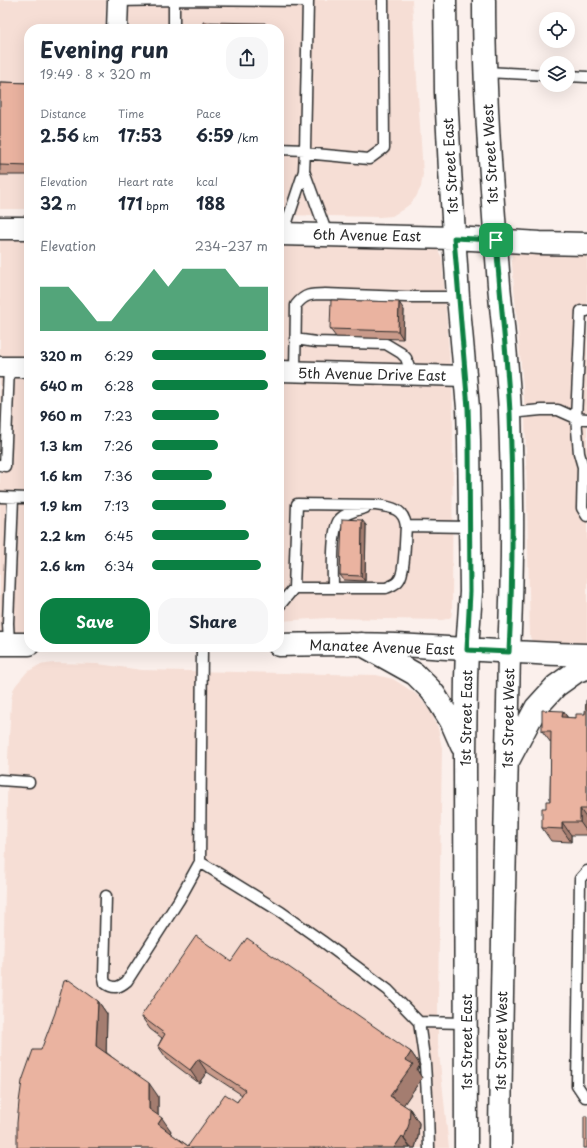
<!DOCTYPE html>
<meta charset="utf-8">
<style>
body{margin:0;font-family:"Playpen Sans",sans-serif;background:#f6f6f7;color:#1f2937;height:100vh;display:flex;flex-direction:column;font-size:15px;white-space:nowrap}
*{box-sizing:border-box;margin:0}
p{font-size:13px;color:#747a83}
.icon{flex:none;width:22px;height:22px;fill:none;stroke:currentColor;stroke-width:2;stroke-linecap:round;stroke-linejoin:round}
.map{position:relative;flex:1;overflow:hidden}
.panel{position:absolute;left:24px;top:24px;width:260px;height:628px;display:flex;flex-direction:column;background:#fff;border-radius:16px;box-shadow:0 4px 16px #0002}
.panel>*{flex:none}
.fabs{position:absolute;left:539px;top:12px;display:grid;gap:8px}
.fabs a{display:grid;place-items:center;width:36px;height:36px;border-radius:50%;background:#fff;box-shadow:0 4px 16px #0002;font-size:20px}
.pin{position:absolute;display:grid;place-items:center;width:34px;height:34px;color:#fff;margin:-17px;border-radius:8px;box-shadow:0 2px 6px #0006}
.round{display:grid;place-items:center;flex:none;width:42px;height:42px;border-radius:16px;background:#f6f6f7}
.summary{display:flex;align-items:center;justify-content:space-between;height:68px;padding:0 16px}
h1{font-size:22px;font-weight:700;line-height:30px}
.figures{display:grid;grid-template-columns:repeat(3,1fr);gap:6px;height:68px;padding:4px 16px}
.figures div{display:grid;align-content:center}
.figures b{font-size:17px;font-weight:700}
.figures small{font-size:11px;font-weight:400}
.figures p{font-size:11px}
.chart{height:112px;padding:8px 16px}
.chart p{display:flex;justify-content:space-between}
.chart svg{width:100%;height:72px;margin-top:4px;fill:#0b8043;opacity:.7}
.cta{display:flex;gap:8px;margin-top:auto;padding:8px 16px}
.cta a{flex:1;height:46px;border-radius:16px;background:#0b8043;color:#fff;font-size:16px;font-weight:700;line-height:46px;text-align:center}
.cta a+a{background:#f6f6f7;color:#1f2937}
ul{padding:0 16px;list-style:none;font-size:13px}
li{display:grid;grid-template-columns:64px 48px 1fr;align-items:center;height:30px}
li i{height:10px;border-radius:5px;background:#0b8043}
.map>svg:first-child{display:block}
.built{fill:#f6ded5}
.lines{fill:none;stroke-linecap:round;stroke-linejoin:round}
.service-casing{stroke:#2b2b2b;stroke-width:13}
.minor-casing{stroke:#2b2b2b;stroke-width:23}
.primary-casing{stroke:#2b2b2b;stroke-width:25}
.trunk-casing{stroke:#2b2b2b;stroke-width:25}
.service{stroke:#fff;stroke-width:10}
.minor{stroke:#fff;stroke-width:20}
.primary{stroke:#fff;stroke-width:22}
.trunk{stroke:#fff;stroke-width:22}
.wall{fill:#c99a8a;stroke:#2b2b2b}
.shaded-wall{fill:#a47d70;stroke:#2b2b2b}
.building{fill:#eab3a0;stroke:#2b2b2b}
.route-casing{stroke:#fff;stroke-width:8}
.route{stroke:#0b8043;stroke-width:5}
.labels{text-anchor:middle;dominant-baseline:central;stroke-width:3;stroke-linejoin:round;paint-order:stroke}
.street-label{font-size:14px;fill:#2b2b2b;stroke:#fff}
</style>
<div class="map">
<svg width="587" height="1148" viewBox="0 0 587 1148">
<rect width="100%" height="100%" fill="#fbf0ec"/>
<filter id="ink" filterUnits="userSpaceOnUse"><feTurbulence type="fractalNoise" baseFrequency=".025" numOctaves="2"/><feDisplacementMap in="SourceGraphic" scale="8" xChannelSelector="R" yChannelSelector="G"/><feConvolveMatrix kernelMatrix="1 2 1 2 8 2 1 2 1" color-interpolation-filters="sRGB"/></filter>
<g filter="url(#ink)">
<path class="built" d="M0,0H106L105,29H29V209H0Z
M129,0H412L423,174L421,187L416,197L410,204L402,210L392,216L380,217L279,215V29H129Z
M0,239H29V356H0Z
M279,244L437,248L442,258L450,365L279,360Z
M512,252L587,255V644L537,643L532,641L530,637L525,411L512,265Z
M0,378L29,379V633L0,632Z
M279,382L452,387L453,414L452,612L451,617L449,618L443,620L328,618L279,621Z
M54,663L98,664L142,670L376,675L393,679L401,684L416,694L421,699L432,714L438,728L442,748L438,999V1044L449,1148H0V1106L8,758L11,701L13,690L16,685L27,672L39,665Z"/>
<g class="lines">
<defs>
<path id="service" d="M118,1L174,0L308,1V0
M174,29V0
M486,72L546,75
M568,76L587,77
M279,149L305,150L304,171L283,234
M305,150L308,1
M304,153L369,159L384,148L383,0
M304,171L327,234
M295,339L316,342L386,344L401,353L406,358L412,375
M295,372L296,305C305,294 311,294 325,294L406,297H458
M510,413L541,410H558L576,418L581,311H587
M0,465L5,466L9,367
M583,467L579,453L576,418L587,419
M587,467H583L582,508L587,516
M0,497L29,498
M406,526L470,527
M333,588C333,573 331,531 339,520C345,513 357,510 365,508
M279,606L294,588L297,504L376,505C392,507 404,509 406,526C405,537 405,573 399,580C396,585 390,586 386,588H294
M9,644L8,623L13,498
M0,780L29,782
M200,862L202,647
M587,871L580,879L577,1085L585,1097H587
M106,896L104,978L105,983C114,990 120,987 127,981L179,900L200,862L281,912L322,941L388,990L419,1022L425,1064L428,1111L429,1148
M419,1022L465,1023"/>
<path id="minor" d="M117,29L118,0
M0,367H29
M279,371L465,376"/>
<path id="primary" d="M445,0L446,92L450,170L458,297L468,408L469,440L471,592L467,650
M484,0C484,95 492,190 499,285C503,328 508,370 510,413C513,493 513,573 509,652
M0,228H29
M279,234L454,238L540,243L587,244
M0,644H29
M279,645C330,644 381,643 432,647C483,650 535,654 587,655"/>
<path id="trunk" d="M361,644L415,674L430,689L434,694L451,721L462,746
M509,759L536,708L556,686L577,671L587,668
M466,1148L465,754L466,678L467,650
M500,1148C501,983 506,818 509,652"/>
</defs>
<use href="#service" class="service-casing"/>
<use href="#minor" class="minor-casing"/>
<use href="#primary" class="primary-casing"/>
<use href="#trunk" class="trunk-casing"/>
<use href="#service" class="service"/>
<use href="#minor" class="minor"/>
<use href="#primary" class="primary"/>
<use href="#trunk" class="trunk"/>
</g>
<path class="wall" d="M0,82L29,83V175H0Z
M404,310L403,339L336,337L330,329Z
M366,525L365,581L344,580L340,575Z
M587,700V835H571V842L551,841L542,828L546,808L550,801L551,743L542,731L563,711L568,718H576L585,714Z
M231,961L411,1052L420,1065L417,1070L422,1078L403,1105L410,1109L419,1123L418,1137L415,1148H17L41,1050L98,1001L107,1014L106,1052L158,1096V1115L171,1131L170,1133L188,1146L237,1102L242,1095L207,1072L199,1083L167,1059L158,1046L162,1038L150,1029L141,1016Z"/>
<path class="shaded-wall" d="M265,23L270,29H265Z
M399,302L404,310L403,339L398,331Z
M362,520L366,525L365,581L361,576Z
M563,711L572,724L562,717Z
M580,809L587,819V832L580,822Z
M562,822L571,835V842L562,829Z
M98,1001L107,1014L106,1059L96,1046Z
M411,1052L420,1065L417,1070L422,1078L400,1110L390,1096L406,1060Z
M198,1059L207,1072L199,1083L190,1070Z
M149,1083L158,1096V1122L149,1109Z
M410,1109L419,1123L418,1137L415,1148H411L404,1139Z
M162,1118L171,1131L167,1137L158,1124Z
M402,1136L410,1148H394Z"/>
<path class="building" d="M203,22L265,23V29H203Z
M0,82L29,83V166L0,165Z
M331,300L399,302L398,331L330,329Z
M342,519L362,520L361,576L340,575Z
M586,700H587V809H580V822H562V829L542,828V808H546V801H550L551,731H542V710L563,711L562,717L576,718V714H585Z
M196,936L231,961L247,938L411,1052L406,1060L413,1064L390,1096L410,1109L409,1124L404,1139L402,1136L394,1148H17V1123L19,1102L22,1081L33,1050H41L55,1013L64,981L69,980L98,1001L96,1046L149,1083V1109L162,1118L158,1124L188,1146L225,1094L237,1102L245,1090L198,1059L190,1070L158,1046L165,1034L141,1016Z
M584,1116H587V1148H584Z"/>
</g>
<g class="lines" filter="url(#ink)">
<defs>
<path id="route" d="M454,238L496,240C500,298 507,355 510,413C513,493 513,573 509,652L467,650L470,592L469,440L468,408Z"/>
</defs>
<use href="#route" class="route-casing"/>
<use href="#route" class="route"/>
</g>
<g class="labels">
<g class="street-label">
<text transform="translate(490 154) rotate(-93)">1st Street West</text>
<text transform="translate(450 166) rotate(-93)">1st Street East</text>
<text transform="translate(367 235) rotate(1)">6th Avenue East</text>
<text transform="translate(372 374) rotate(1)">5th Avenue Drive East</text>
<text transform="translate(382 647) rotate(2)">Manatee Avenue East</text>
<text transform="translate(466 718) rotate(-89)">1st Street East</text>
<text transform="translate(508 718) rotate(-89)">1st Street West</text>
<text transform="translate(501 1041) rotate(-89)">1st Street West</text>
<text transform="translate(466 1042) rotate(-90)">1st Street East</text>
</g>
</g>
</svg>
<div class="fabs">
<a><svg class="icon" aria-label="locate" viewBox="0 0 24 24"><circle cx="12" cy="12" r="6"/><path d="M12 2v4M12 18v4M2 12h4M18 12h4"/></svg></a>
<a><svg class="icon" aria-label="layers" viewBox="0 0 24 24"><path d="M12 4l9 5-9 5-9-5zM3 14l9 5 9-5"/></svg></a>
</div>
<div class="pin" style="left:496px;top:240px;background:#1e9e55"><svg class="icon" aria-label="arrive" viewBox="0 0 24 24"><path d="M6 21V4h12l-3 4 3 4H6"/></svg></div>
<section class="panel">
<div class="summary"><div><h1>Evening run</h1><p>19:49 · 8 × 320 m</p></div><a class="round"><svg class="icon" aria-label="share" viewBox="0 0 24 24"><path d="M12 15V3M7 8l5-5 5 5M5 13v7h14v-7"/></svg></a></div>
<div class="figures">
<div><p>Distance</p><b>2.56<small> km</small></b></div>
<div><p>Time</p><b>17:53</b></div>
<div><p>Pace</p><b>6:59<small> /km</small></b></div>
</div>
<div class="figures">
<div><p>Elevation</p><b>32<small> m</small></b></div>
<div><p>Heart rate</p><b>171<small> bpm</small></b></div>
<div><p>kcal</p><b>188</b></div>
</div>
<div class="chart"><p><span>Elevation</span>234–237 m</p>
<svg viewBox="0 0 160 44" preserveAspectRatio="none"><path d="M0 44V17L10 17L20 17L30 27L40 38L50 38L60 27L70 17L80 6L90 17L100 6L110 6L120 6L130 6L140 17L150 17L160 17V44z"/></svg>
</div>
<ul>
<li><b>320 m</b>6:29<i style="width:98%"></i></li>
<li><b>640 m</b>6:28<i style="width:100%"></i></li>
<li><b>960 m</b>7:23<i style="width:58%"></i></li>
<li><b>1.3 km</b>7:26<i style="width:57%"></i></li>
<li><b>1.6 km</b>7:36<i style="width:52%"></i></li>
<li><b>1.9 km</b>7:13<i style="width:64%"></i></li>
<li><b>2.2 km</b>6:45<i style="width:84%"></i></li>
<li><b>2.6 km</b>6:34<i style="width:94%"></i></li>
</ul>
<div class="cta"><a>Save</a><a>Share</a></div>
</section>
</div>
